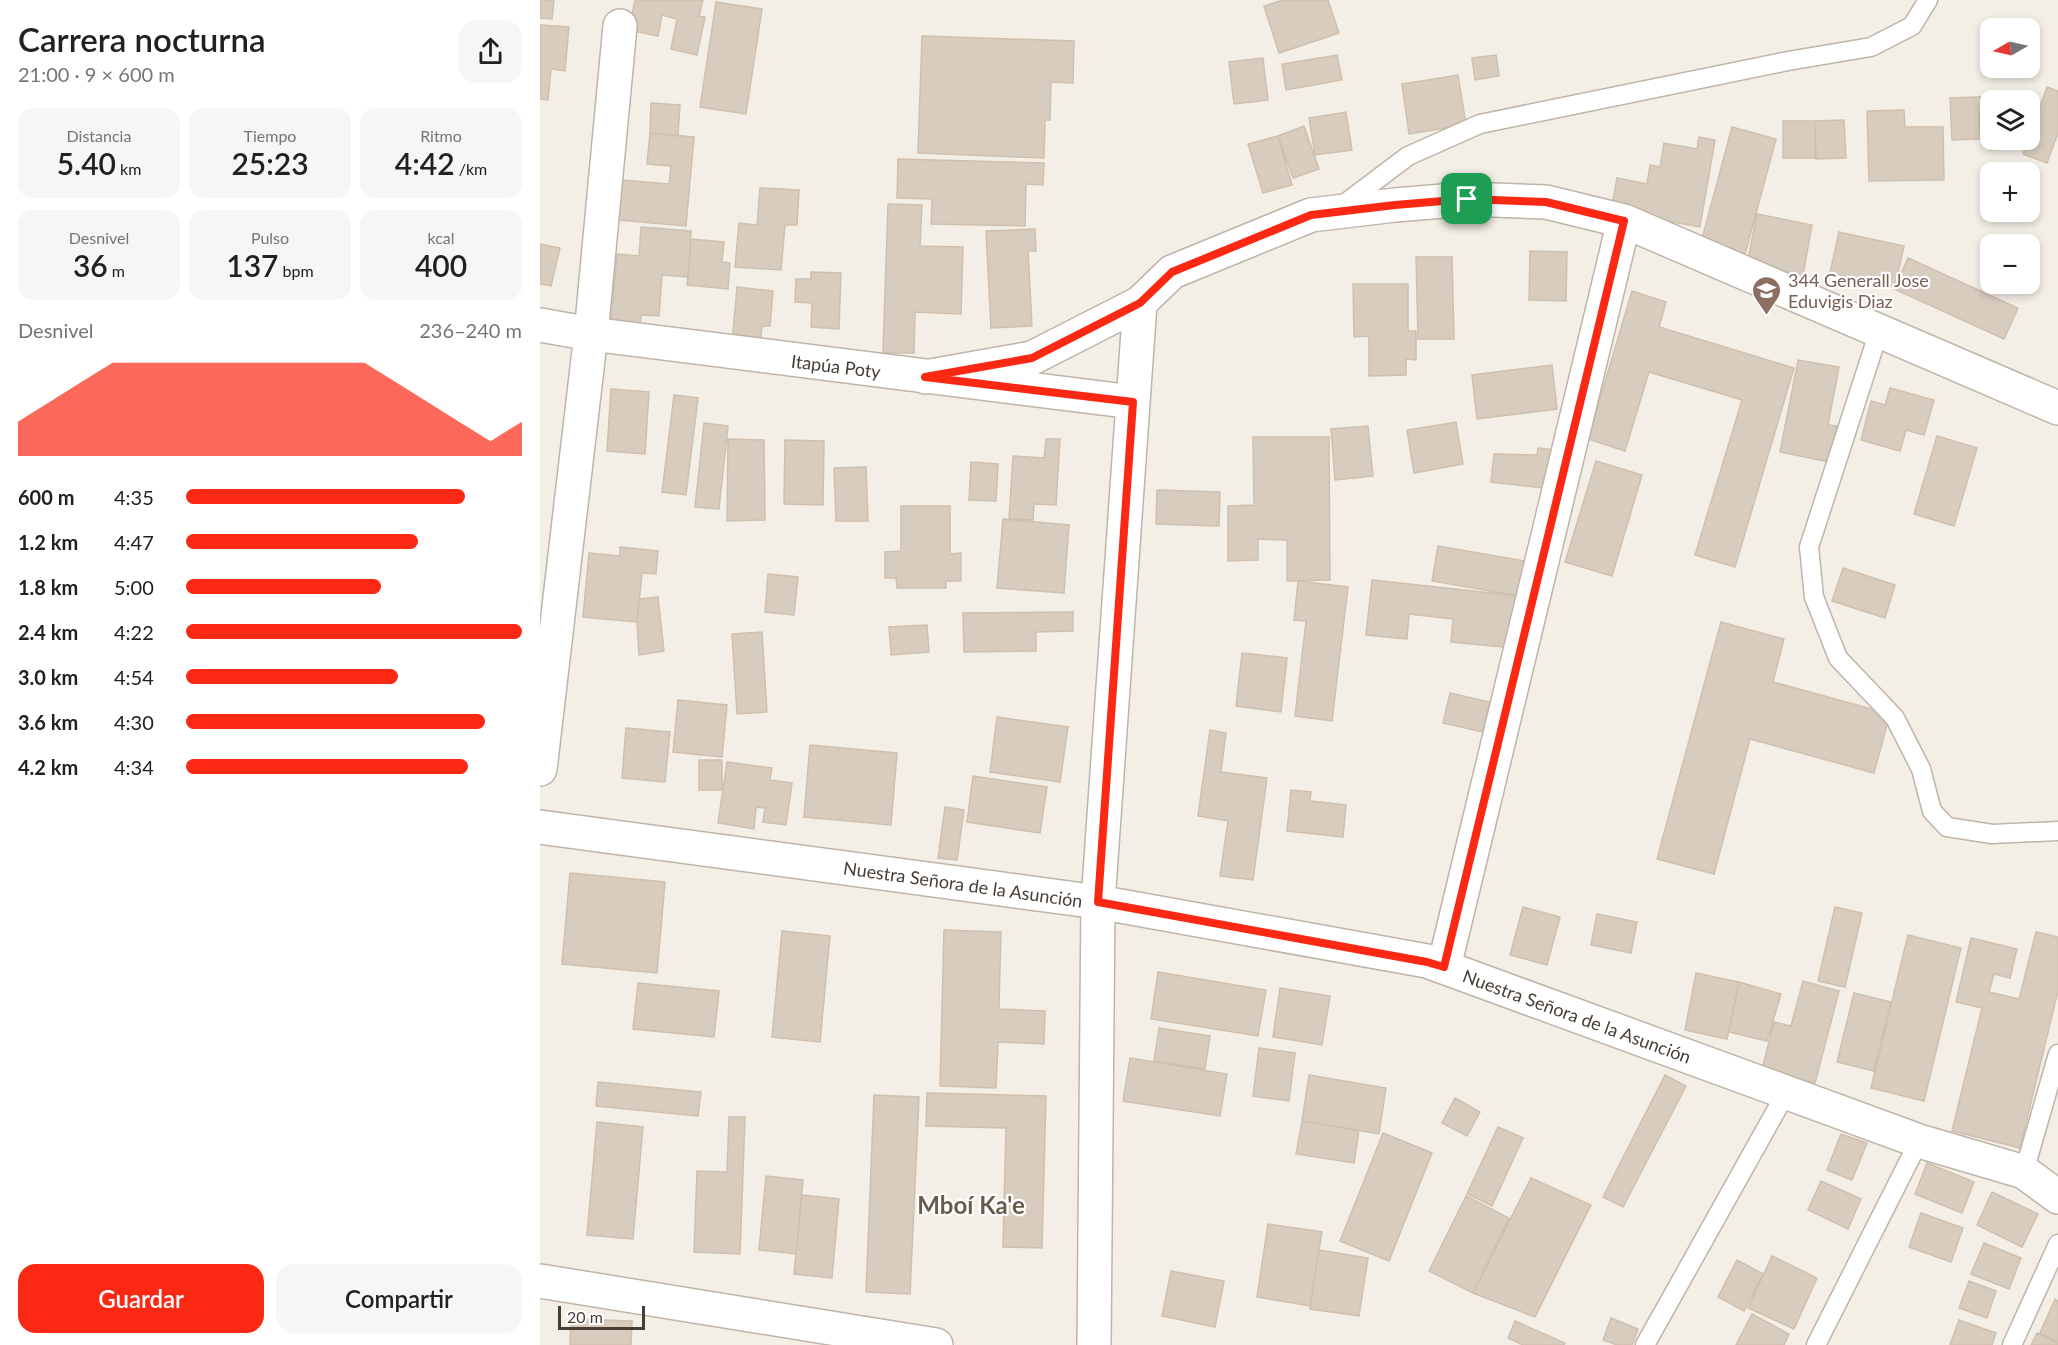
<!DOCTYPE html>
<html lang="es">
<meta charset="utf-8">
<style>
body{margin:0;font-family:Lato,sans-serif;background:#f6f6f6;color:#202124;height:100vh;display:flex;flex-direction:column;font-size:22px;white-space:nowrap}
*{box-sizing:border-box;margin:0}
p{font-size:20px;color:#757577}
.icon{flex:none;width:33px;height:33px;fill:none;stroke:currentColor;stroke-width:2;stroke-linecap:round;stroke-linejoin:round}
.map{position:relative;flex:1;overflow:hidden}
.panel{display:flex;flex-direction:column;background:#fff;width:540px}
.panel>*{flex:none}
.needle{width:39px;rotate:261deg}
.buttons{position:absolute;left:1440px;top:18px;display:grid;gap:12px}
.buttons a{display:grid;place-items:center;width:60px;height:60px;border-radius:12px;background:#fff;box-shadow:0 3px 9px #0003;font-size:30px}
.scale{position:absolute;left:18px;bottom:15px;width:87px;box-sizing:border-box;padding-left:6px;border:3px solid #463e35;border-top:0;font-size:16px;line-height:21px;white-space:nowrap;color:#463e35;-webkit-text-stroke:4px #fff;paint-order:stroke}
.pin{position:absolute;display:grid;place-items:center;width:51px;height:51px;color:#fff;margin:-26px;border-radius:12px;box-shadow:0 3px 9px #0006}
.round{display:grid;place-items:center;flex:none;width:63px;height:63px;border-radius:18px;background:#f6f6f6}
.headline{display:flex;align-items:center;justify-content:space-between;height:102px;padding:0 18px}
h1{font-size:33px;font-weight:600;line-height:45px}
.figures{display:grid;grid-template-columns:repeat(3,1fr);gap:9px;height:102px;padding:6px 18px}
.figures div{display:grid;align-content:center;border-radius:15px;background:#f6f6f6;text-align:center}
.figures b{font-size:30px;font-weight:600}
.figures small{font-size:16px;font-weight:400}
.figures p{font-size:16px}
.chart{height:168px;padding:12px 18px}
.chart p{display:flex;justify-content:space-between}
.chart svg{width:100%;height:108px;margin-top:6px;fill:#fb2914;opacity:.7}
.button{display:flex;gap:12px;margin-top:auto;padding:12px 18px}
.button a{flex:1;height:69px;border-radius:18px;background:#fb2914;color:#fff;font-size:24px;font-weight:600;line-height:69px;text-align:center}
.button a+a{background:#f6f6f6;color:#202124}
ul{padding:0 18px;list-style:none;font-size:20px}
li{display:grid;grid-template-columns:96px 72px 1fr;align-items:center;height:45px}
li i{height:15px;border-radius:8px;background:#fb2914}
main{display:flex;flex:1;min-height:0}
.map>svg:first-child{display:block}
.building{fill:#d8ccbe;stroke:#cfc0ae;stroke-width:1.5}
.lines{fill:none;stroke-linecap:round;stroke-linejoin:round}
.lane-casing{stroke:#beb5a8;stroke-width:21}
.street-casing{stroke:#beb5a8;stroke-width:36}
.lane{stroke:#fff;stroke-width:18}
.street{stroke:#fff;stroke-width:33}
.route-casing{stroke:#fff;stroke-width:12}
.route{stroke:#fb2914;stroke-width:8}
.labels{text-anchor:middle;dominant-baseline:central;stroke-width:4.5;stroke-linejoin:round;paint-order:stroke}
.education-label{font-size:18px;fill:#785e54;stroke:#fff;text-anchor:start}
.street-label{font-size:18px;fill:#463e35;stroke:#fff}
.district-label{font-size:24px;font-weight:bold;fill:#685b4c;stroke:#fff}
</style>
<main>
<section class="panel">
<div class="headline"><div><h1>Carrera nocturna</h1><p>21:00 · 9 × 600 m</p></div><a class="round"><svg class="icon" aria-label="share" viewBox="0 0 24 24"><path d="M12 15V3M7 8l5-5 5 5M5 13v7h14v-7"/></svg></a></div>
<div class="figures">
<div><p>Distancia</p><b>5.40<small> km</small></b></div>
<div><p>Tiempo</p><b>25:23</b></div>
<div><p>Ritmo</p><b>4:42<small> /km</small></b></div>
</div>
<div class="figures">
<div><p>Desnivel</p><b>36<small> m</small></b></div>
<div><p>Pulso</p><b>137<small> bpm</small></b></div>
<div><p>kcal</p><b>400</b></div>
</div>
<div class="chart"><p><span>Desnivel</span>236–240 m</p>
<svg viewBox="0 0 160 44" preserveAspectRatio="none"><path d="M0 44V30L10 22L20 14L30 6L40 6L50 6L60 6L70 6L80 6L90 6L100 6L110 6L120 14L130 22L140 30L150 38L160 30V44z"/></svg>
</div>
<ul>
<li><b>600 m</b>4:35<i style="width:83%"></i></li>
<li><b>1.2 km</b>4:47<i style="width:69%"></i></li>
<li><b>1.8 km</b>5:00<i style="width:58%"></i></li>
<li><b>2.4 km</b>4:22<i style="width:100%"></i></li>
<li><b>3.0 km</b>4:54<i style="width:63%"></i></li>
<li><b>3.6 km</b>4:30<i style="width:89%"></i></li>
<li><b>4.2 km</b>4:34<i style="width:84%"></i></li>
</ul>
<div class="button"><a>Guardar</a><a>Compartir</a></div>
</section>
<div class="map">
<svg width="1518" height="1345" viewBox="0 0 1518 1345">
<rect width="100%" height="100%" fill="#f3eee6"/>
<path class="building" d="M0,0H14L12,19L0,18Z
M95,0H163L159,16L165,17L157,55L131,49L137,19L122,15L118,36L89,30Z
M743,0H788L799,33L739,53L724,6Z
M176,2L222,9L206,114L160,107Z
M0,25L29,27L25,71L11,69L8,100L0,99Z
M382,36L534,41L533,83L511,82L510,120H505L504,158L378,153Z
M797,55L802,80L746,90L742,64Z
M956,55L959,76L935,80L932,58Z
M723,58L728,100L694,104L689,62Z
M918,75L926,125L869,134L862,84Z
M1507,87L1518,91V133L1507,163L1483,154Z
M1466,96V100H1450V140H1467V149L1450,150L1449,108H1439L1440,139L1412,140L1410,98Z
M111,103L140,105L138,136L110,133Z
M1364,110L1365,127H1403L1404,180L1329,181L1327,111Z
M806,112L812,150L775,155L769,118Z
M1304,120L1306,158L1276,159L1275,121Z
M1243,121H1275V158H1243Z
M764,126L779,169L753,178L738,136Z
M1192,127L1236,139L1203,262L1159,250Z
M110,133L154,137L146,226L79,220L82,180L129,184L131,166L107,164Z
M738,136L752,185L723,193L708,144Z
M1159,137L1175,140L1160,227L1071,211L1077,178L1107,184L1110,165L1120,167L1124,143L1157,149Z
M358,159L504,163L503,185L486,184L485,226L391,224L392,199L357,198Z
M220,188L259,190L257,225H245L241,270L195,267L199,223L217,225Z
M348,204L382,205L380,246L423,247L421,314L375,312L374,353H343Z
M1217,214L1272,225L1263,275L1207,264Z
M101,227L151,231L148,277L122,275L119,316L101,315L100,328L70,332L77,254L99,256Z
M495,229L496,251H488L492,326L451,328L446,231Z
M1299,232L1364,246L1355,287L1290,273Z
M151,239L184,242L182,262L190,263L188,289L147,285Z
M0,244L20,248L11,286L0,284Z
M990,251L1027,252L1026,301L989,300Z
M876,257H912L914,339H878Z
M1368,258L1478,308L1464,339L1354,289Z
M271,272L301,273L299,329L271,327L272,303L255,302L256,279H271Z
M813,284H868V331H876V360L866,359V375L829,376V336L814,337Z
M197,287L233,291L230,326H222L220,345L192,343Z
M1092,291L1126,302L1119,327L1254,368L1195,567L1155,555L1202,400L1109,372L1085,451L1048,439Z
M1258,360L1299,367L1288,425L1297,426L1290,462L1240,452Z
M1012,365L1017,409L937,419L932,375Z
M1350,388L1394,400L1384,435L1366,430L1360,451L1321,440L1331,401L1345,405Z
M71,389L109,392L105,454L67,451Z
M134,395L158,398L146,495L122,492Z
M916,422L923,464L874,473L867,430Z
M164,423L188,426L179,509L155,507Z
M828,426L833,476L795,480L791,429Z
M1397,436L1437,448L1414,526L1374,514Z
M713,437H789L790,580L747,581V540L718,539V560L688,561V506L714,505Z
M188,439L224,440L225,520L187,521Z
M506,439H520L516,505L494,504L493,520L469,519L473,456L504,458Z
M245,440L284,441L283,505L244,504Z
M998,448L1014,450L1011,489L951,482L954,454L997,455Z
M1056,461L1102,475L1072,576L1025,562Z
M431,462L458,464L456,501L429,500Z
M326,467L328,521H296L294,468Z
M617,490L680,492L679,526L616,524Z
M361,506H410V554L421,553V581H406V588H357L356,578H345V552L361,551Z
M463,519L529,525L524,593L457,588Z
M898,546L985,561L979,596L892,581Z
M80,547L118,551L116,574L102,573L97,622L43,617L49,553L80,556Z
M1303,568L1355,585L1345,618L1292,601Z
M228,574L258,577L254,615L225,612Z
M832,580L979,596L974,648L911,642L913,619L869,614L867,639L826,635Z
M758,581L808,587L792,721L755,716L766,621L754,620Z
M118,597L124,651L99,655L97,622L99,599Z
M533,612V631L496,632V651L424,652L423,613Z
M1181,622L1244,639L1233,682L1350,714L1334,773L1210,739L1174,874L1117,859Z
M387,625L389,652L351,655L349,627Z
M222,632L227,712L197,714L192,634Z
M702,653L747,658L741,712L696,706Z
M910,693L950,702L943,732L903,723Z
M138,700L187,705L182,757L133,752Z
M457,717L528,727L520,782L450,772Z
M86,728L130,732L125,782L82,778Z
M670,730L686,733L681,772L727,778L713,880L680,876L688,821L658,816Z
M270,745L357,753L351,825L264,817Z
M159,760H182V790H159Z
M187,762L232,768L230,780L252,783L246,825L223,822L225,808L216,807L214,829L178,823Z
M433,776L507,787L500,833L427,822Z
M751,790L771,792L770,801L806,805L803,837L747,831Z
M405,807L424,810L417,860L398,858Z
M30,873L125,882L117,973L22,964Z
M983,907L1020,917L1007,965L970,955Z
M1295,907L1322,913L1305,987L1278,981Z
M1057,914L1097,922L1091,953L1051,945Z
M404,930L461,932L459,1009L505,1011L504,1044L458,1042L456,1088L400,1086Z
M242,931L290,936L280,1042L232,1037Z
M1496,932L1518,937V991L1480,1148L1412,1131L1442,1008L1416,1002L1431,938L1477,949L1470,978L1454,974L1449,992L1479,999Z
M1368,935L1421,948L1384,1101L1331,1088Z
M618,972L726,990L718,1036L611,1019Z
M1156,973L1199,982L1187,1039L1145,1030Z
M1263,981L1299,991L1275,1083L1222,1069L1234,1022L1251,1026Z
M1199,982L1241,994L1227,1041L1189,1032Z
M98,983L179,991L174,1037L93,1029Z
M740,988L790,996L782,1045L733,1037Z
M1314,993L1351,1002L1334,1071L1297,1062Z
M619,1028L670,1036L665,1069L614,1061Z
M719,1048L755,1053L749,1101L713,1096Z
M590,1058L687,1074L680,1116L583,1101Z
M769,1075L846,1088L839,1134L762,1121Z
M1125,1075L1146,1086L1083,1207L1063,1197Z
M58,1082L161,1092L158,1116L56,1106Z
M387,1093L506,1096L502,1248L463,1247L466,1128L386,1126Z
M334,1095L379,1097L370,1294L326,1292Z
M915,1098L940,1112L927,1136L902,1123Z
M189,1117H205L200,1254L154,1252L157,1171L187,1172Z
M762,1121L819,1130L814,1163L756,1154Z
M57,1122L103,1127L93,1239L47,1235Z
M958,1127L983,1138L952,1206L927,1194Z
M843,1133L892,1153L849,1261L800,1241Z
M1301,1134L1327,1143L1312,1180L1287,1170Z
M1387,1163L1434,1182L1422,1213L1375,1194Z
M226,1176L263,1180L256,1254L219,1250Z
M991,1178L1051,1205L995,1317L933,1293Z
M1281,1181L1321,1199L1308,1229L1268,1210Z
M1452,1192L1498,1214L1482,1247L1437,1225Z
M262,1195L299,1199L292,1278L254,1274Z
M926,1196L969,1218L933,1293L889,1271Z
M1381,1213L1423,1228L1411,1262L1369,1247Z
M728,1224L782,1232L770,1306L717,1297Z
M1444,1243L1481,1258L1469,1289L1431,1274Z
M779,1250L828,1258L819,1316L770,1309Z
M1232,1256L1277,1278L1254,1329L1208,1308Z
M1197,1260L1223,1274L1204,1311L1178,1297Z
M631,1271L684,1281L675,1327L622,1316Z
M1429,1281L1456,1291L1447,1318L1419,1308Z
M1515,1299L1518,1301V1342L1500,1333Z
M1212,1314L1249,1334L1244,1345H1196Z
M1071,1318L1098,1329L1092,1345H1077L1063,1340Z
M31,1319L92,1321L91,1345H30Z
M1419,1320L1456,1333L1452,1345H1410Z
M975,1321L1025,1343L1024,1345H983L968,1338Z
M1497,1333L1518,1343V1345H1491Z"/>
<g class="lines">
<defs>
<path id="lane" d="M799,208L868,156L940,124L1248,61L1331,47L1372,26L1388,0
M1339,331L1269,547L1274,597L1298,658L1355,718L1381,769L1392,811L1407,827L1452,834L1518,831
M1484,1172L1518,1054
M1105,1345L1246,1093
M1276,1345L1379,1141
M1472,1345L1518,1244"/>
<path id="street" d="M0,325L51,334L593,402
M385,377L492,358L600,303L632,272L771,215L855,205L927,199L1006,202L1084,221L1518,408
M0,769L51,334L80,26
M0,827L558,902L887,961L1379,1141L1484,1172L1518,1197
M904,967L1084,221
M0,1281L396,1345
M554,1345L558,902L600,303"/>
</defs>
<use href="#lane" class="lane-casing"/>
<use href="#street" class="street-casing"/>
<use href="#lane" class="lane"/>
<use href="#street" class="street"/>
</g>
<g class="lines">
<defs>
<path id="route" d="M927,199L1006,202L1084,221L904,967L887,962L558,902L593,402L385,377L492,358L600,303L632,272L771,215L855,205Z"/>
</defs>
<use href="#route" class="route-casing"/>
<use href="#route" class="route"/>
</g>
<defs>
<symbol id="school-pin" viewBox="-11 -11 22 30"><path d="M0 17L-7.5 6A9.5 9.5 0 1 1 7.5 6Z" fill="#8d6e63" stroke="#fff"/><path d="M0-5L7-2L0 1L-7-2ZM-4 1L0 2.5L4 1V4Q0 6-4 4Z" fill="#fff"/></symbol>
</defs>
<g fill-rule="evenodd">
<use href="#school-pin" x="1210" y="274" width="33" height="45"/>
</g>
<g class="labels">
<g class="education-label">
<text x="1248" y="280">344 Generall Jose<tspan x="1248" dy="21">Eduvigis Diaz</tspan></text>
</g>
<g class="street-label">
<text transform="translate(296 366) rotate(7)">Itapúa Poty</text>
<text transform="translate(423 884) rotate(8)">Nuestra Señora de la Asunción</text>
<text transform="translate(1037 1016) rotate(20)">Nuestra Señora de la Asunción</text>
</g>
<g class="district-label">
<text x="431" y="1204">Mboí Ka'e</text>
</g>
</g>
</svg>
<div class="buttons">
<a><svg class="needle" viewBox="-14 -14 28 28"><path d="M0-13l5 13h-10z" fill="#e53935"/><path d="M0 13l5-13h-10z" fill="#757577"/></svg></a>
<a><svg class="icon" aria-label="layers" viewBox="0 0 24 24"><path d="M12 4l9 5-9 5-9-5zM3 14l9 5 9-5"/></svg></a>
<a>+</a>
<a>−</a>
</div>
<div class="scale">20 m</div>
<div class="pin" style="left:927px;top:199px;background:#1e9e55"><svg class="icon" aria-label="arrive" viewBox="0 0 24 24"><path d="M6 21V4h12l-3 4 3 4H6"/></svg></div>
</div>
</main>
